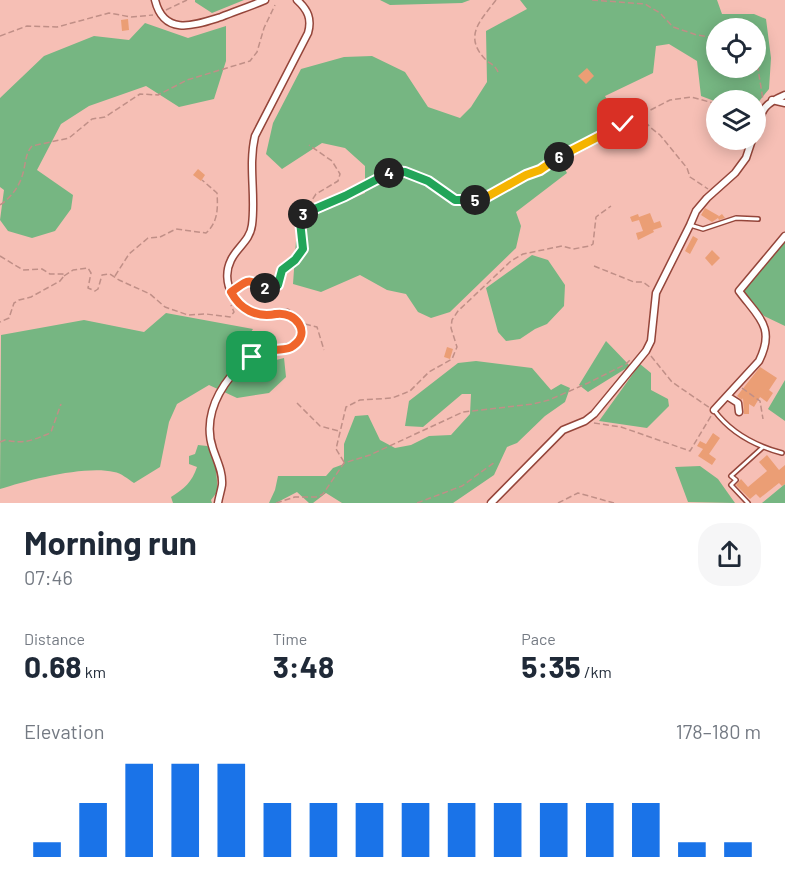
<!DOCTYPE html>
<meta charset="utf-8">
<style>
body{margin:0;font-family:Barlow,sans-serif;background:#f6f6f7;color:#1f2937;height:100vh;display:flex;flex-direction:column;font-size:22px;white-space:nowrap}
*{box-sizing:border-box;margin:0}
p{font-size:20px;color:#747a83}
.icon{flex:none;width:33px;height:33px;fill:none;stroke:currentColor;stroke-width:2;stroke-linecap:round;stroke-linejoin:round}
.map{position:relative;height:503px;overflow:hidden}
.side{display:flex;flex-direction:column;background:#fff;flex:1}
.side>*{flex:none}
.controls{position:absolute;left:706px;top:18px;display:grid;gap:12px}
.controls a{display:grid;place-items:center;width:60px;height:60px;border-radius:50%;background:#fff;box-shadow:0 3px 15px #0003;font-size:30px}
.pin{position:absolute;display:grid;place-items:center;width:51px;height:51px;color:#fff;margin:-26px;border-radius:12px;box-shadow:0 3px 9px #0006}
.km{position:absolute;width:30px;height:30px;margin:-15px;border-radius:50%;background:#222;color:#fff;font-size:16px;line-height:30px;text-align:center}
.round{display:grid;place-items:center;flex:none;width:63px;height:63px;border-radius:24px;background:#f6f6f7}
.head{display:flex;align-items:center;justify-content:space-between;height:102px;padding:0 24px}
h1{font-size:33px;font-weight:700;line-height:45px}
.figures{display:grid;grid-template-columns:repeat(3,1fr);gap:9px;height:102px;padding:6px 24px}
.figures div{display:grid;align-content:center}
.figures b{font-size:30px;font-weight:700}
.figures small{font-size:16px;font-weight:400}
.figures p{font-size:16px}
.chart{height:168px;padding:12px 24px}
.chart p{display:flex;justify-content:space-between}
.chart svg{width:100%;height:108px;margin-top:6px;stroke:#1a73e8;stroke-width:6}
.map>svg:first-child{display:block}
.green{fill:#76b682;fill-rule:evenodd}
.building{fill:#eb9e75}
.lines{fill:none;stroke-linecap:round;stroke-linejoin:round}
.service-casing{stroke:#94453a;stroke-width:6}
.minor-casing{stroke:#94453a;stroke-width:9}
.path{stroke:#c08f87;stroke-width:1.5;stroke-dasharray:6 3;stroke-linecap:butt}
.service{stroke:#fff;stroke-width:3}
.minor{stroke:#fff;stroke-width:6}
.split-1-casing{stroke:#fff;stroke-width:12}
.split-2-casing{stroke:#fff;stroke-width:12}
.split-3-casing{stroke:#fff;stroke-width:12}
.split-4-casing{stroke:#fff;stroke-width:12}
.split-5-casing{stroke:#fff;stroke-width:12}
.split-6-casing{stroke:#fff;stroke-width:12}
.split-7-casing{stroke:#fff;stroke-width:12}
.split-1{stroke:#f0652b;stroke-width:8}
.split-2{stroke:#f0652b;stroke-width:8}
.split-3{stroke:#22a559;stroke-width:8}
.split-4{stroke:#22a559;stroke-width:8}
.split-5{stroke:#22a559;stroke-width:8}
.split-6{stroke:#f5b400;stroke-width:8}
.split-7{stroke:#f5b400;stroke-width:8}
</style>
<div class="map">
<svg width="785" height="503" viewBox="0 0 785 503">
<rect width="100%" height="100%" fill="#f6bfb5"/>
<path class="green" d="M195,0H244L212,13L195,2Z
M380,0H470L462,3L390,5Z
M520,0H717L722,14H754L766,19L771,58L769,89L756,105V100L717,102L701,96L697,61L669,44L656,46L653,73L605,96L625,130L561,162L567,173L516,212L521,226L516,248L450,312L431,318L418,312L406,294L387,290L360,275L321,292L293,284L296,241L310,217L365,193V166L345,148L322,143L282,169L266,154L273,123L301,69L344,57L372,56L405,72L428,107L460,118L471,107L487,82L486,31L527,9ZM717,28H756V68H717Z
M145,23L188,38L226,26V61L214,99L179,107L146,86L89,106L61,124L37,170L73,195L71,209L55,231L32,238L8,231L0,220L4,190L0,187V98L44,56L94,36L129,40Z
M785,241V326L764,316L744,293V288Z
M532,255L548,260L565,285L564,306L547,324L535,329L520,339L506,341L498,332L486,288Z
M166,313L253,329L238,351L264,363L284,358L286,377L269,393L237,398L209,385L177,404L169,422L160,467L134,483C128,479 121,473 114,472C86,465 28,480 0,489L1,335L84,320L144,332Z
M606,341L630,366L588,392L579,385Z
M476,361L532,368L551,390L561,384L570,388L565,402L545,416L517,443L507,447L494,475L453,503H342L326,493L313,503H309L297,492L276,503H269L275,490L278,476H326L333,468L344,464V444L355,416L368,415L380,440L395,448L411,445L429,436L451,435L470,414L471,394H462L423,427L405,426L409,401L458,363Z
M640,364L651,373V390L668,399L669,406L647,428L599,421Z
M785,380V421L768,409Z
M198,445L207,446L210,448L215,461L218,491L211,500L212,503H173L171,497C184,489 192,482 197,467L189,464V456L195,454Z
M700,466L718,479L735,503L688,502L675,467Z
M785,484V503H762Z"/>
<path class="building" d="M128,19L129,30L122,31L121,20Z
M587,68L594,76L586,84L578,76Z
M198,169L205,175L201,181L193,175Z
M705,208L719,216L718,217L722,214L725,218L719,220L718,218L712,222L701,215Z
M650,213L654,223L660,221L662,227L653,230L654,232L638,240L636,233L643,231L639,220L632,222L630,217L638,214L639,217Z
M693,236L698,239L690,254L685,251Z
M712,250L720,258L712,266L705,258Z
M447,347L453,349L450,359L444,357Z
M760,367L777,378L769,390L773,393L767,402L760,397L754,407L749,404V414H744L743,398L742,400L737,396Z
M713,433L720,438L709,454L716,459L712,465L698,456L703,449L697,446L700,441L706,444Z
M767,455L779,470L785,465V484L782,486L779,483L760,498L756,494L750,499L736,485L741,479L748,487L767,471L759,462Z"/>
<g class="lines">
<defs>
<path id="service" d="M690,225L703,229L736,218L758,219
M714,410C730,432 756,446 782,453
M748,503L731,485L736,480L731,476L762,448"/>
<path id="minor" d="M155,0C164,37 195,25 221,17C236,11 251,6 265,0
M772,100L785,103
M756,128C763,108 764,104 785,95
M727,396L738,403L739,412
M714,410L759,361C776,327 758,317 739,291L785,236
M218,503C219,497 221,491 222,485C223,472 217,461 213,449C204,423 214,397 231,376C239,366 249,358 260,354C276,347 310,352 298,322L287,313C277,313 268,316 259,314C235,310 220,282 231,260C237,247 250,241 252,225C256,195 248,166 255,136L308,33C312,19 308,10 297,0
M491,503L563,430L585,421L594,414L646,351L651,341L656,293L690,225L696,211L707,198L735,173L746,158L752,140"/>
</defs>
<use href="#service" class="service-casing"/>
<use href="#minor" class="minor-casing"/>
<path class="path" d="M496,0C481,20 463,36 485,59C490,64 495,65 498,72
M592,0L645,4L660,13L673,27L697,35L717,38
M166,10L187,0
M0,36L27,26L57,27L109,13L131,17L153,15
M756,56L763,100
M639,115L651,128L660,135L687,168L690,177L708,189
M0,205C13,196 21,184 24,169C26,160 26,153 32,146L69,138L92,119L105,117L140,94L158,95L187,80L250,61L257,52L264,28L275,5
M303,214L316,194L338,181L340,174L332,161L309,145
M0,256L23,270L42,269L50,274H63L64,276L60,281L31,297L19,300L14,303L9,318L0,322
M594,266L634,282H643L651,288
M64,276L73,270L88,268L91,273L88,288L95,291L98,289L102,275L110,274L119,280L150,294L165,307L188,315L206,314L230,317L234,312L231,305
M115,276L129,254L148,238L160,237L176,229L206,233C218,222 218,209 217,193L202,180
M237,288C253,278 250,280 265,288L278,285L283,270L295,260L303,249L300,221L302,215L345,196L394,171L405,172L428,181L455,200L483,199L527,175L540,170L557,158L670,100L691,97L717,104
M305,324L317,327L324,350
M651,356L672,382L710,408
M742,388L760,401L763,419
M297,403L320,426L339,431
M594,423L621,427L690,451L711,416
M0,442L5,440C24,444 30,441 48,434L51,432L61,404
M344,462L336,449L346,407L360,400L392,398L405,393L410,391L429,372L452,359L457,347L451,328L452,320L458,311L511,261L523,254L562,246L573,249L590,246L593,244L596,217L611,206
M276,503L295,497H317L323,494L344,463L370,455L463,412L533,404L549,400L588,383L626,364L631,359
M417,503L462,486L495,462
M558,503L578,493L614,503"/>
<use href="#service" class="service"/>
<use href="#minor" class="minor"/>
</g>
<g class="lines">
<defs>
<path id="split-1" d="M252,357C260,354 267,351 275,350C281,349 288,350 293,346C312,333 296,311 276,314"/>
<path id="split-2" d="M265,288C246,278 249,280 231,292C240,309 256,318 276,314"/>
<path id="split-3" d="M265,288L278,285L282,270L295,260L303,249L300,221L303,214"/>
<path id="split-4" d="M303,214L345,196L389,173"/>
<path id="split-5" d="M389,173L394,171L405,172L428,181L455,200H475"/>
<path id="split-6" d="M475,200L483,199L526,175L540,170L559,157"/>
<path id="split-7" d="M559,157L623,124"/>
</defs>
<use href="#split-1" class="split-1-casing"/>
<use href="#split-2" class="split-2-casing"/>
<use href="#split-3" class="split-3-casing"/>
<use href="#split-4" class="split-4-casing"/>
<use href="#split-5" class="split-5-casing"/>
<use href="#split-6" class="split-6-casing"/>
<use href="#split-7" class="split-7-casing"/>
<use href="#split-1" class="split-1"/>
<use href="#split-2" class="split-2"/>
<use href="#split-3" class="split-3"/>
<use href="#split-4" class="split-4"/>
<use href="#split-5" class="split-5"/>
<use href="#split-6" class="split-6"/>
<use href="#split-7" class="split-7"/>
</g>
</svg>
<div class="controls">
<a><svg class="icon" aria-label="locate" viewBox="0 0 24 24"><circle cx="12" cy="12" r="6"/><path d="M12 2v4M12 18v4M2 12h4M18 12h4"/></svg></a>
<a><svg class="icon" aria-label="layers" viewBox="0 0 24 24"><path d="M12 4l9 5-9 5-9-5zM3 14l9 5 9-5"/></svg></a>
</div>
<div class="pin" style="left:252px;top:357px;background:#1e9e55"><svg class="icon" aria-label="arrive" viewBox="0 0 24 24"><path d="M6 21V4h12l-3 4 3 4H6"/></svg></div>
<div class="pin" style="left:623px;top:124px;background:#d93025"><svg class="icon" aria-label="check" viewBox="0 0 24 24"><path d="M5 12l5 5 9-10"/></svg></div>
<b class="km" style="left:265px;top:288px">2</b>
<b class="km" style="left:303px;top:214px">3</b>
<b class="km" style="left:389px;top:173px">4</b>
<b class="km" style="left:475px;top:200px">5</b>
<b class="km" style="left:559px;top:157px">6</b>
</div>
<section class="side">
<div class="head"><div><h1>Morning run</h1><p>07:46</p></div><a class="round"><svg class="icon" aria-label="share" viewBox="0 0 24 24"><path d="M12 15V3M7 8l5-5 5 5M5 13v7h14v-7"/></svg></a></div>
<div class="figures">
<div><p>Distance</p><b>0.68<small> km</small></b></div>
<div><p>Time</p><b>3:48</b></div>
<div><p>Pace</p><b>5:35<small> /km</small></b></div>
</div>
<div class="chart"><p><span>Elevation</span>178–180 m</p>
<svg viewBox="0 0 160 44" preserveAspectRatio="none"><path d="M5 44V38M15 44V22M25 44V6M35 44V6M45 44V6M55 44V22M65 44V22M75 44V22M85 44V22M95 44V22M105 44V22M115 44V22M125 44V22M135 44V22M145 44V38M155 44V38"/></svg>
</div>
</section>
